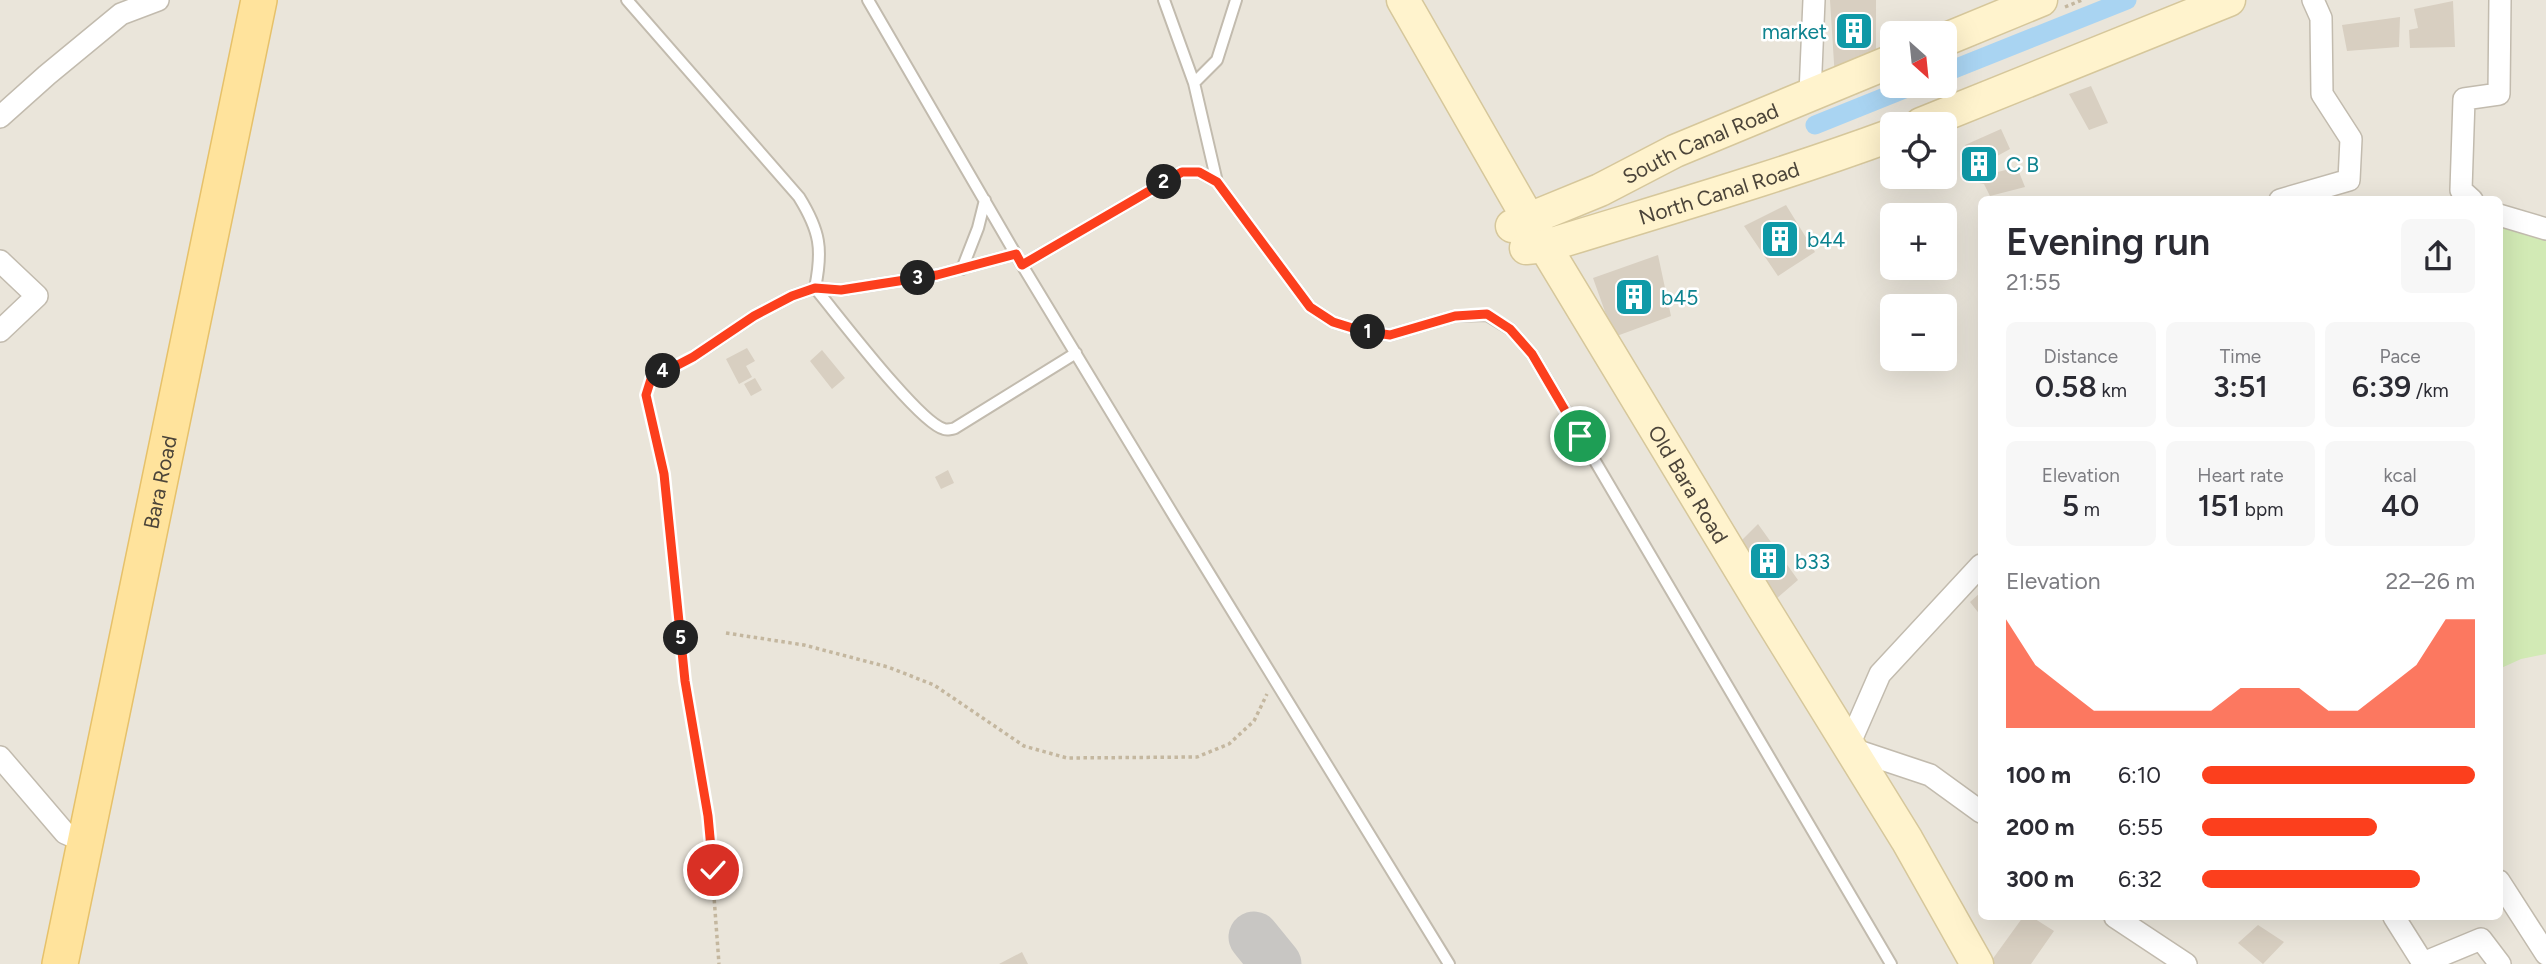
<!DOCTYPE html>
<meta charset="utf-8">
<style>
body{margin:0;font-family:Figtree,sans-serif;background:#f7f7f7;color:#2b2b33;height:100vh;display:flex;flex-direction:column;font-size:26px;white-space:nowrap}
*{box-sizing:border-box;margin:0}
p{font-size:23px;color:#7c7c81}
.icon{flex:none;width:38px;height:38px;fill:none;stroke:currentColor;stroke-width:2;stroke-linecap:round;stroke-linejoin:round}
.map{position:relative;flex:1;overflow:hidden}
.sheet{position:absolute;left:1978px;top:196px;width:525px;height:724px;display:flex;flex-direction:column;background:#fff;border-radius:10px;box-shadow:0 7px 28px #0002}
.sheet>*{flex:none}
.needle{width:46px;rotate:153deg}
.fabs{position:absolute;left:1880px;top:21px;display:grid;gap:14px}
.fabs a{display:grid;place-items:center;width:77px;height:77px;border-radius:10px;background:#fff;box-shadow:0 7px 28px #0002;font-size:35px}
.pin{position:absolute;display:grid;place-items:center;width:60px;height:60px;color:#fff;margin:-30px;border:4px solid #fff;border-radius:50%;box-shadow:0 2px 7px #0007}
.km{position:absolute;width:35px;height:35px;margin:-18px;border-radius:50%;background:#222;color:#fff;font-size:19px;line-height:35px;text-align:center}
.round{display:grid;place-items:center;flex:none;width:74px;height:74px;border-radius:10px;background:#f7f7f7}
.overview{display:flex;align-items:center;justify-content:space-between;height:119px;padding:0 28px}
h1{font-size:38px;font-weight:600;line-height:52px}
.stats{display:grid;grid-template-columns:repeat(3,1fr);gap:10px;height:119px;padding:7px 28px}
.stats div{display:grid;align-content:center;border-radius:10px;background:#f7f7f7;text-align:center}
.stats b{font-size:30px;font-weight:600}
.stats small{font-size:19px;font-weight:400}
.stats p{font-size:19px}
.chart{height:196px;padding:14px 28px}
.chart p{display:flex;justify-content:space-between}
.chart svg{width:100%;height:126px;margin-top:7px;fill:#fc3f1d;opacity:.7}
ul{padding:0 28px;list-style:none;font-size:23px}
li{display:grid;grid-template-columns:112px 84px 1fr;align-items:center;height:52px}
li i{height:18px;border-radius:9px;background:#fc3f1d}
.map>svg:first-child{display:block}
.residential{fill:#eae5da;fill-rule:evenodd}
.green{fill:#d2eab5}
.lines{fill:none;stroke-linecap:round;stroke-linejoin:round}
.canal{stroke:#a9d4f2;stroke-width:19}
.taxiway{stroke:#c8c6c3;stroke-width:51}
.building{fill:#d8cfc1}
.service-casing{stroke:#c2bbae;stroke-width:14}
.minor-casing{stroke:#c2bbae;stroke-width:24}
.secondary-casing{stroke:#d6c79b;stroke-width:35}
.primary-casing{stroke:#e6c16a;stroke-width:38}
.path{stroke:#c4b79f;stroke-width:3.5;stroke-dasharray:3.5 3.5;stroke-linecap:butt}
.service{stroke:#fff;stroke-width:10}
.minor{stroke:#fff;stroke-width:21}
.secondary{stroke:#fff3cd;stroke-width:32}
.primary{stroke:#ffe39c;stroke-width:35}
.route-casing{stroke:#fff;stroke-width:14}
.route{stroke:#fc3f1d;stroke-width:9}
.labels{text-anchor:middle;dominant-baseline:central;stroke-width:5;stroke-linejoin:round;paint-order:stroke}
.culture-label{font-size:21px;fill:#0d838f;stroke:#fff;text-anchor:start}
.street-label{font-size:21px;fill:#4b4439;stroke:#fff}
</style>
<div class="map">
<svg width="2546" height="964" viewBox="0 0 2546 964">
<rect width="100%" height="100%" fill="#f6f3ec"/>
<path class="residential" d="M0,0H2546V964H0ZM1892,33H1944V86H1892ZM1892,124H1944V177H1892ZM1981,200H2499V917H1981ZM1892,215H1944V268H1892ZM1892,306H1944V359H1892Z"/>
<path class="green" d="M2499,216L2546,230V654L2521,659L2499,669Z"/>
<g class="lines">
<path class="canal" d="M1944,73L2127,0
M1815,125L1912,86"/>
<path class="taxiway" d="M1254,937L1276,964"/>
</g>
<path class="building" d="M1830,0H1876V63L1835,79Z
M2453,1L2455,47L2410,48L2409,30L2418,28L2414,9Z
M2400,17L2399,47L2347,51L2342,25Z
M2091,86L2108,123L2089,130L2069,94Z
M2001,129L2010,149L1988,161L1994,173L2017,167L2025,187L1990,196L1984,184L1979,183L1967,159L1970,157L1965,145Z
M1786,205L1815,252L1778,276L1744,226Z
M1658,255L1671,316L1614,337L1593,278Z
M747,348L755,361L746,366L752,377L739,384L726,359Z
M822,350L845,378L832,389L810,361Z
M755,378L762,390L751,396L744,384Z
M948,470L954,483L941,489L935,477Z
M1758,524L1798,580L1776,599L1739,543Z
M1981,592V616L1970,602Z
M2023,917H2032L2054,931L2031,964H1989Z
M2258,925L2284,942L2263,964L2238,943Z
M1022,952L1028,964H999Z"/>
<g class="lines">
<defs>
<path id="service" d="M627,0L799,197C820,231 823,249 815,288C836,313 919,423 944,429C946,430 954,429 955,428L1076,353
M868,0L1022,265L1177,521L1449,964
M1164,0L1194,83L1217,182
M1194,83L1217,60L1236,0
M1022,265L1182,172H1199L1217,182L1310,307L1333,322L1362,331L1390,335L1455,316L1487,315L1510,329L1532,354L1891,964
M962,269L978,228L985,200
M693,357L754,316L792,296L815,288L841,290L937,275L1016,254"/>
<path id="minor" d="M1810,94L1814,0
M0,117L47,75L121,14L158,0
M2280,200L2349,180L2351,139L2322,94L2321,18L2313,0
M2472,200L2461,190L2464,99L2499,94L2500,0
M2499,215L2546,229
M0,261L37,296L0,331
M1849,745L1880,674L1981,565
M1852,749L1930,775L1981,812
M0,757L65,833L86,842
M2499,881L2546,954
M2115,917L2186,964
M2394,917L2423,963L2481,939L2500,964"/>
<g id="secondary">
<path id="s1" d="M1403,0L1529,220L1763,607L1907,840L1977,964"/>
<path d="M1944,40L2041,0"/>
<path d="M1921,124L2229,0"/>
<path id="s2" d="M1512,226L1600,190L1675,151L1892,61"/>
<path id="s3" d="M1526,248L1546,246C1662,210 1778,177 1892,135"/>
</g>
<g id="primary">
<path id="s4" d="M60,964L259,0"/>
</g>
</defs>
<use href="#service" class="service-casing"/>
<use href="#minor" class="minor-casing"/>
<use href="#secondary" class="secondary-casing"/>
<use href="#primary" class="primary-casing"/>
<path class="path" d="M2065,7L2082,0
M680,363L651,379L646,395L664,474L685,681L708,816L719,964
M726,633L804,645L888,667L934,685L1024,746L1067,758L1197,757L1229,744L1254,721L1267,694"/>
<use href="#service" class="service"/>
<use href="#minor" class="minor"/>
<use href="#secondary" class="secondary"/>
<use href="#primary" class="primary"/>
</g>
<g class="lines">
<defs>
<path id="route" d="M713,870L708,816L685,681L664,474L646,395L651,379L693,357L754,316L792,296L815,288L841,290L937,275L1016,254L1022,265L1182,172H1199L1217,182L1310,307L1333,322L1362,331L1390,335L1455,316L1487,314L1510,329L1532,354L1580,436"/>
</defs>
<use href="#route" class="route-casing"/>
<use href="#route" class="route"/>
</g>
<defs>
<symbol id="building-square" viewBox="-11 -11 22 22"><rect x="-9" y="-9" width="18" height="18" rx="4" fill="#0f9aa8" stroke="#fff"/><path d="M-4-6H4V6H1V3H-1V6H-4ZM-2.5-4.3h1.7v1.8h-1.7ZM.8-4.3h1.7v1.8H.8ZM-2.5-1h1.7V.8h-1.7ZM.8-1h1.7V.8H.8Z" fill="#fff"/></symbol>
</defs>
<g fill-rule="evenodd">
<use href="#building-square" x="1832" y="9" width="44" height="44"/>
<use href="#building-square" x="1957" y="142" width="44" height="44"/>
<use href="#building-square" x="1758" y="217" width="44" height="44"/>
<use href="#building-square" x="1612" y="275" width="44" height="44"/>
<use href="#building-square" x="1746" y="539" width="44" height="44"/>
</g>
<g class="labels">
<g class="culture-label">
<text x="1827" y="31" text-anchor="end">market</text>
<text x="2006" y="164">C B</text>
<text x="1807" y="239">b44</text>
<text x="1661" y="297">b45</text>
<text x="1795" y="561">b33</text>
</g>
<g class="street-label">
<text stroke="none"><textPath href="#s2" startOffset="206">South Canal Road</textPath></text>
<text stroke="none"><textPath href="#s3" startOffset="201">North Canal Road</textPath></text>
<text stroke="none"><textPath href="#s4" startOffset="492">Bara Road</textPath></text>
<text stroke="none"><textPath href="#s1" startOffset="562">Old Bara Road</textPath></text>
</g>
</g>
</svg>
<div class="fabs">
<a><svg class="needle" viewBox="-14 -14 28 28"><path d="M0-13l5 13h-10z" fill="#e53935"/><path d="M0 13l5-13h-10z" fill="#7c7c81"/></svg></a>
<a><svg class="icon" aria-label="locate" viewBox="0 0 24 24"><circle cx="12" cy="12" r="6"/><path d="M12 2v4M12 18v4M2 12h4M18 12h4"/></svg></a>
<a>+</a>
<a>−</a>
</div>
<div class="pin" style="left:1580px;top:436px;background:#1e9e55"><svg class="icon" aria-label="arrive" viewBox="0 0 24 24"><path d="M6 21V4h12l-3 4 3 4H6"/></svg></div>
<div class="pin" style="left:713px;top:870px;background:#d93025"><svg class="icon" aria-label="check" viewBox="0 0 24 24"><path d="M5 12l5 5 9-10"/></svg></div>
<b class="km" style="left:1368px;top:332px">1</b>
<b class="km" style="left:1164px;top:182px">2</b>
<b class="km" style="left:918px;top:278px">3</b>
<b class="km" style="left:663px;top:371px">4</b>
<b class="km" style="left:681px;top:638px">5</b>
<section class="sheet">
<div class="overview"><div><h1>Evening run</h1><p>21:55</p></div><a class="round"><svg class="icon" aria-label="share" viewBox="0 0 24 24"><path d="M12 15V3M7 8l5-5 5 5M5 13v7h14v-7"/></svg></a></div>
<div class="stats">
<div><p>Distance</p><b>0.58<small> km</small></b></div>
<div><p>Time</p><b>3:51</b></div>
<div><p>Pace</p><b>6:39<small> /km</small></b></div>
</div>
<div class="stats">
<div><p>Elevation</p><b>5<small> m</small></b></div>
<div><p>Heart rate</p><b>151<small> bpm</small></b></div>
<div><p>kcal</p><b>40</b></div>
</div>
<div class="chart"><p><span>Elevation</span>22–26 m</p>
<svg viewBox="0 0 160 44" preserveAspectRatio="none"><path d="M0 44V6L10 22L20 30L30 38L40 38L50 38L60 38L70 38L80 30L90 30L100 30L110 38L120 38L130 30L140 22L150 6L160 6V44z"/></svg>
</div>
<ul>
<li><b>100 m</b>6:10<i style="width:100%"></i></li>
<li><b>200 m</b>6:55<i style="width:64%"></i></li>
<li><b>300 m</b>6:32<i style="width:80%"></i></li>
</ul>
</section>
</div>
